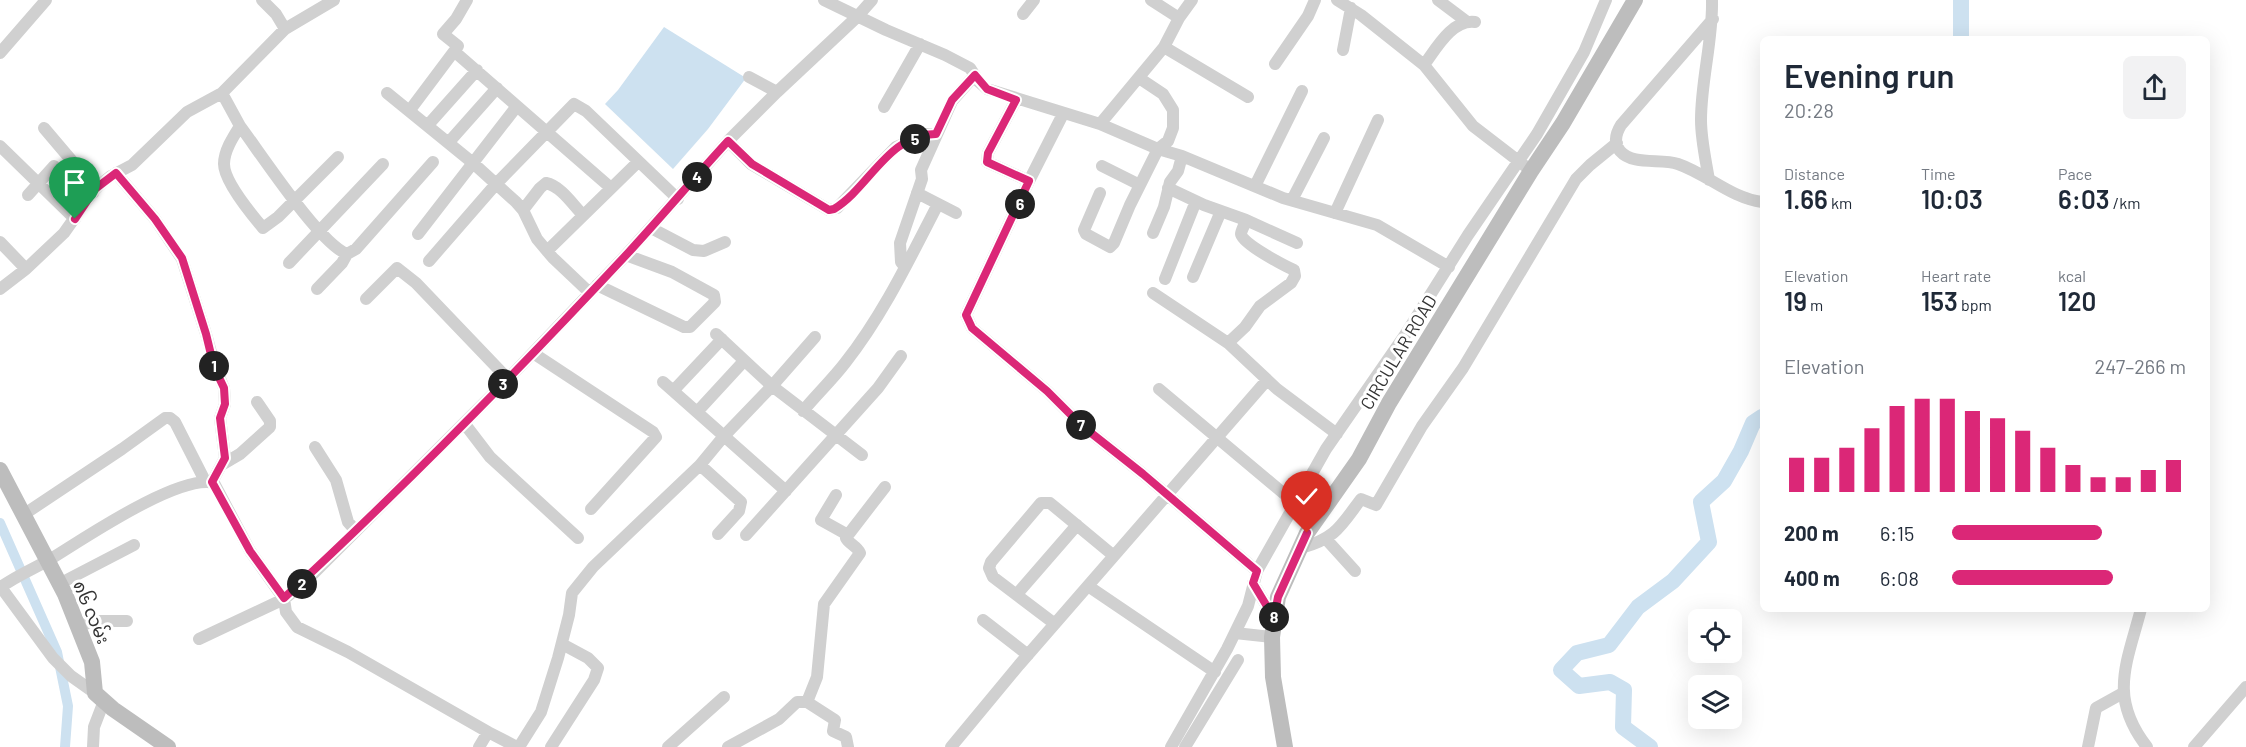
<!DOCTYPE html>
<meta charset="utf-8">
<style>
body{margin:0;font-family:Barlow,"Noto Sans Myanmar",sans-serif;background:#f2f2f3;color:#1f2937;height:100vh;display:flex;flex-direction:column;font-size:22px;white-space:nowrap}
*{box-sizing:border-box;margin:0}
p{font-size:20px;color:#747a83}
.icon{flex:none;width:33px;height:33px;fill:none;stroke:currentColor;stroke-width:2;stroke-linecap:round;stroke-linejoin:round}
.map{position:relative;flex:1;overflow:hidden}
.details{position:absolute;left:1760px;top:36px;width:450px;height:576px;display:flex;flex-direction:column;background:#fff;border-radius:9px;box-shadow:0 6px 24px #0002}
.details>*{flex:none}
.tools{position:absolute;left:1688px;top:609px;display:grid;gap:12px}
.tools a{display:grid;place-items:center;width:54px;height:54px;border-radius:9px;background:#fff;box-shadow:0 6px 24px #0002;font-size:30px}
.pin{position:absolute;display:grid;place-items:center;width:51px;height:51px;color:#fff;margin:-62px -26px;border-radius:50% 50% 50% 0;rotate:-45deg;box-shadow:0 0 6px #0007}
.pin .icon{rotate:45deg}
.km{position:absolute;width:30px;height:30px;margin:-15px;border-radius:50%;background:#222;color:#fff;font-size:16px;line-height:30px;text-align:center}
.round{display:grid;place-items:center;flex:none;width:63px;height:63px;border-radius:9px;background:#f2f2f3}
.headline{display:flex;align-items:center;justify-content:space-between;height:102px;padding:0 24px}
h1{font-size:33px;font-weight:600;line-height:45px}
.figures{display:grid;grid-template-columns:repeat(3,1fr);gap:9px;height:102px;padding:6px 24px}
.figures div{display:grid;align-content:center}
.figures b{font-size:26px;font-weight:600}
.figures small{font-size:16px;font-weight:400}
.figures p{font-size:16px}
.chart{height:168px;padding:12px 24px}
.chart p{display:flex;justify-content:space-between}
.chart svg{width:100%;height:108px;margin-top:6px;stroke:#db2777;stroke-width:6}
ul{padding:0 24px;list-style:none;font-size:20px}
li{display:grid;grid-template-columns:96px 72px 1fr;align-items:center;height:45px}
li i{height:15px;border-radius:8px;background:#db2777}
.map>svg:first-child{display:block}
.water{fill:#cde1f0}
.lines{fill:none;stroke-linecap:round;stroke-linejoin:round}
.canal{stroke:#cde1f0;stroke-width:10}
.river{stroke:#cde1f0;stroke-width:16}
.street{stroke:#d0d0d0;stroke-width:12}
.secondary{stroke:#bdbdbd;stroke-width:16}
.route-casing{stroke:#fff;stroke-width:12}
.route{stroke:#db2777;stroke-width:8}
.labels{text-anchor:middle;dominant-baseline:central;stroke-width:6;stroke-linejoin:round;paint-order:stroke}
.street-label{font-size:18px;fill:#333;stroke:#fff}
</style>
<div class="map">
<svg width="2246" height="747" viewBox="0 0 2246 747">
<rect width="100%" height="100%" fill="#fff"/>
<path class="water" d="M664,27L746,78L708,129L673,169L605,104L618,90Z"/>
<g class="lines">
<path class="canal" d="M0,523L57,652L68,706L65,747"/>
<path class="river" d="M1961,0V39
M1650,747L1623,727L1624,690L1610,682L1579,686L1561,670L1577,653L1609,645L1638,607L1673,581L1709,542L1701,502L1724,481L1741,451L1753,423L1762,417"/>
<path class="street" d="M262,0L276,14L285,29
M824,0L886,30L945,55L970,68L979,82L987,89L1100,124L1158,149L1182,156L1178,171L1170,182L1164,207L1153,233
M1151,0L1179,18
M1337,0L1361,15L1424,65L1473,126L1525,166
M1438,0L1466,21
M1023,14L1034,0
M1713,19L1621,125C1616,133 1613,142 1620,151C1633,166 1661,158 1678,164C1707,174 1731,198 1762,202
M1164,47L1248,97
M1343,50L1351,8
M455,52L611,188
M0,53L46,0
M1275,64L1308,16L1315,0
M1424,65C1436,49 1452,19 1475,22
M749,77L777,92
M222,93L240,126C233,137 224,151 224,164C224,181 252,215 263,228L278,217L338,157
M387,93L473,163L516,202L523,210L537,239L553,258L590,293
M1016,100L988,153L987,162L1029,181L1063,114
M884,107L920,44
M410,110L458,46L443,34L456,19L467,0
M1100,124L1164,47L1179,18L1192,0
M428,125L477,70
M240,126C261,154 319,243 347,254L356,249L433,162
M44,128L72,161L87,186L93,193
M728,141L751,164L829,210L837,208L896,147L927,134H936
M449,142L497,88
M0,146L75,219
M1182,156L1283,198L1377,225L1449,267
M1102,166L1140,185
M116,173L155,219L182,259L206,334L215,367L224,388L225,404L220,418L225,458L212,482
M1709,180C1706,161 1701,140 1701,120C1701,80 1713,40 1712,0
M1029,181L966,315L972,328L1047,391L1081,425L1143,474L1257,571
M1255,186L1302,91
M1168,188L1204,205L1246,220C1245,224 1241,231 1241,234C1241,243 1285,266 1294,270L1295,276L1291,283L1260,306L1245,327L1228,343
M917,193L956,213
M1100,193L1084,230L1086,234L1110,247L1114,243L1130,205L1158,149L1168,141L1173,128V110L1163,94L1139,78
M28,195L54,166
M1292,200L1324,138
M523,210L540,188L546,183C561,186 573,205 583,215
M1335,213L1378,120
M1246,220L1297,243
M651,228L693,250L704,251L725,242
M418,234L517,106
M0,242L26,269
M547,251L638,162
M429,261L496,184L574,104L586,111L678,199
M289,263L383,164
M905,267L901,262L900,243L922,179L921,170L952,101L975,75
M1193,277L1221,211
M1165,279L1196,201
M597,285L684,327H690L715,302L714,295L672,272L626,255
M0,289L26,269L64,233L95,189L111,176L132,165L187,112L222,93L285,29L334,0
M317,289L342,263L347,254
M1153,293L1228,343L1277,389L1337,434
M366,299L397,268L416,283L508,379
M716,334L772,386L862,455
M533,353L653,432L656,437L591,509
M663,382L786,491
M1159,389L1295,503
M673,391L722,339
M803,411C816,395 832,380 845,363C883,315 910,258 938,204
M697,412L744,361
M464,423L490,457L578,538
M315,447L336,480L348,522L356,531
M223,464L240,454L270,427V421L257,402
M700,465L741,502L739,511L718,534
M23,515L122,449L165,418H170L175,422L205,481
M746,535L878,388L901,356
M848,535L885,487
M1326,539L1355,571
M1301,548C1336,538 1340,527 1361,499L1376,505L1422,426L1463,368L1576,179L1590,165L1617,143
M1253,583L1274,618
M59,584L134,545
M0,586L53,658L71,676L95,693
M1088,586L1215,672
M1,587C16,576 33,569 49,560C82,540 178,474 214,483L250,551L284,599L199,639
M1017,594L1077,525
M2141,609C2127,663 2108,697 2147,747
M983,620L1028,655
M1055,624L993,577L989,568L991,562L1041,503H1050L1114,556
M77,626L97,621H127
M1235,633L1272,637
M807,702L817,677L824,604L860,553C857,546 849,544 846,538L848,535L821,520L836,495
M93,747L94,727L104,701
M479,747L488,732
M517,747L488,732L348,652L297,627L286,612L284,599L306,581L508,379L626,255L728,141L777,92L857,17L872,0
M519,747L541,712L558,658L569,615L572,593L593,567L700,465L724,436L772,386L815,337
M551,747L594,680L598,668L588,658L562,644
M668,747L724,697
M728,747L779,719L797,702H807L835,720L833,731L846,737L848,747
M951,747L1019,665L1267,380
M1171,747L1227,649L1248,606L1257,571L1326,449L1405,335L1468,235L1537,134L1584,52L1606,0
M1185,747L1238,660
M2088,747L2096,708L2123,693
M2194,747L2246,687"/>
<path class="secondary" d="M0,470L65,594L92,662L95,693L113,709L168,747
M1285,747L1273,677L1272,637L1278,597L1307,533L1359,459L1389,403L1531,171L1563,123L1635,0"/>
</g>
<g class="lines">
<defs>
<path id="route" d="M75,219L95,189L116,173L155,219L182,258L206,334L214,367L224,388L225,404L220,418L225,458L212,482L250,551L284,598C403,488 517,372 628,253C662,216 694,178 728,141L752,164L829,210L834,209C870,187 888,134 936,134L952,100L975,75L987,89L1016,100L988,153L987,162L1029,181L966,315L972,328L1047,391L1081,425L1143,474L1257,571L1253,583L1274,618L1278,597L1307,533"/>
</defs>
<use href="#route" class="route-casing"/>
<use href="#route" class="route"/>
</g>
<g class="labels">
<g class="street-label">
<text transform="translate(1398 352) rotate(-59)">CIRCULAR ROAD</text>
<text transform="translate(92 612) rotate(67)">၈၆ လမ်း</text>
</g>
</g>
</svg>
<div class="tools">
<a><svg class="icon" aria-label="locate" viewBox="0 0 24 24"><circle cx="12" cy="12" r="6"/><path d="M12 2v4M12 18v4M2 12h4M18 12h4"/></svg></a>
<a><svg class="icon" aria-label="layers" viewBox="0 0 24 24"><path d="M12 4l9 5-9 5-9-5zM3 14l9 5 9-5"/></svg></a>
</div>
<div class="pin" style="left:75px;top:219px;background:#1e9e55"><svg class="icon" aria-label="arrive" viewBox="0 0 24 24"><path d="M6 21V4h12l-3 4 3 4H6"/></svg></div>
<div class="pin" style="left:1307px;top:533px;background:#d93025"><svg class="icon" aria-label="check" viewBox="0 0 24 24"><path d="M5 12l5 5 9-10"/></svg></div>
<b class="km" style="left:214px;top:366px">1</b>
<b class="km" style="left:302px;top:584px">2</b>
<b class="km" style="left:503px;top:384px">3</b>
<b class="km" style="left:697px;top:177px">4</b>
<b class="km" style="left:915px;top:139px">5</b>
<b class="km" style="left:1020px;top:204px">6</b>
<b class="km" style="left:1081px;top:425px">7</b>
<b class="km" style="left:1274px;top:617px">8</b>
<section class="details">
<div class="headline"><div><h1>Evening run</h1><p>20:28</p></div><a class="round"><svg class="icon" aria-label="share" viewBox="0 0 24 24"><path d="M12 15V3M7 8l5-5 5 5M5 13v7h14v-7"/></svg></a></div>
<div class="figures">
<div><p>Distance</p><b>1.66<small> km</small></b></div>
<div><p>Time</p><b>10:03</b></div>
<div><p>Pace</p><b>6:03<small> /km</small></b></div>
</div>
<div class="figures">
<div><p>Elevation</p><b>19<small> m</small></b></div>
<div><p>Heart rate</p><b>153<small> bpm</small></b></div>
<div><p>kcal</p><b>120</b></div>
</div>
<div class="chart"><p><span>Elevation</span>247–266 m</p>
<svg viewBox="0 0 160 44" preserveAspectRatio="none"><path d="M5 44V30M15 44V30M25 44V26M35 44V18M45 44V9M55 44V6M65 44V6M75 44V11M85 44V14M95 44V19M105 44V26M115 44V33M125 44V38M135 44V38M145 44V35M155 44V31"/></svg>
</div>
<ul>
<li><b>200 m</b>6:15<i style="width:64%"></i></li>
<li><b>400 m</b>6:08<i style="width:69%"></i></li>
</ul>
</section>
</div>
